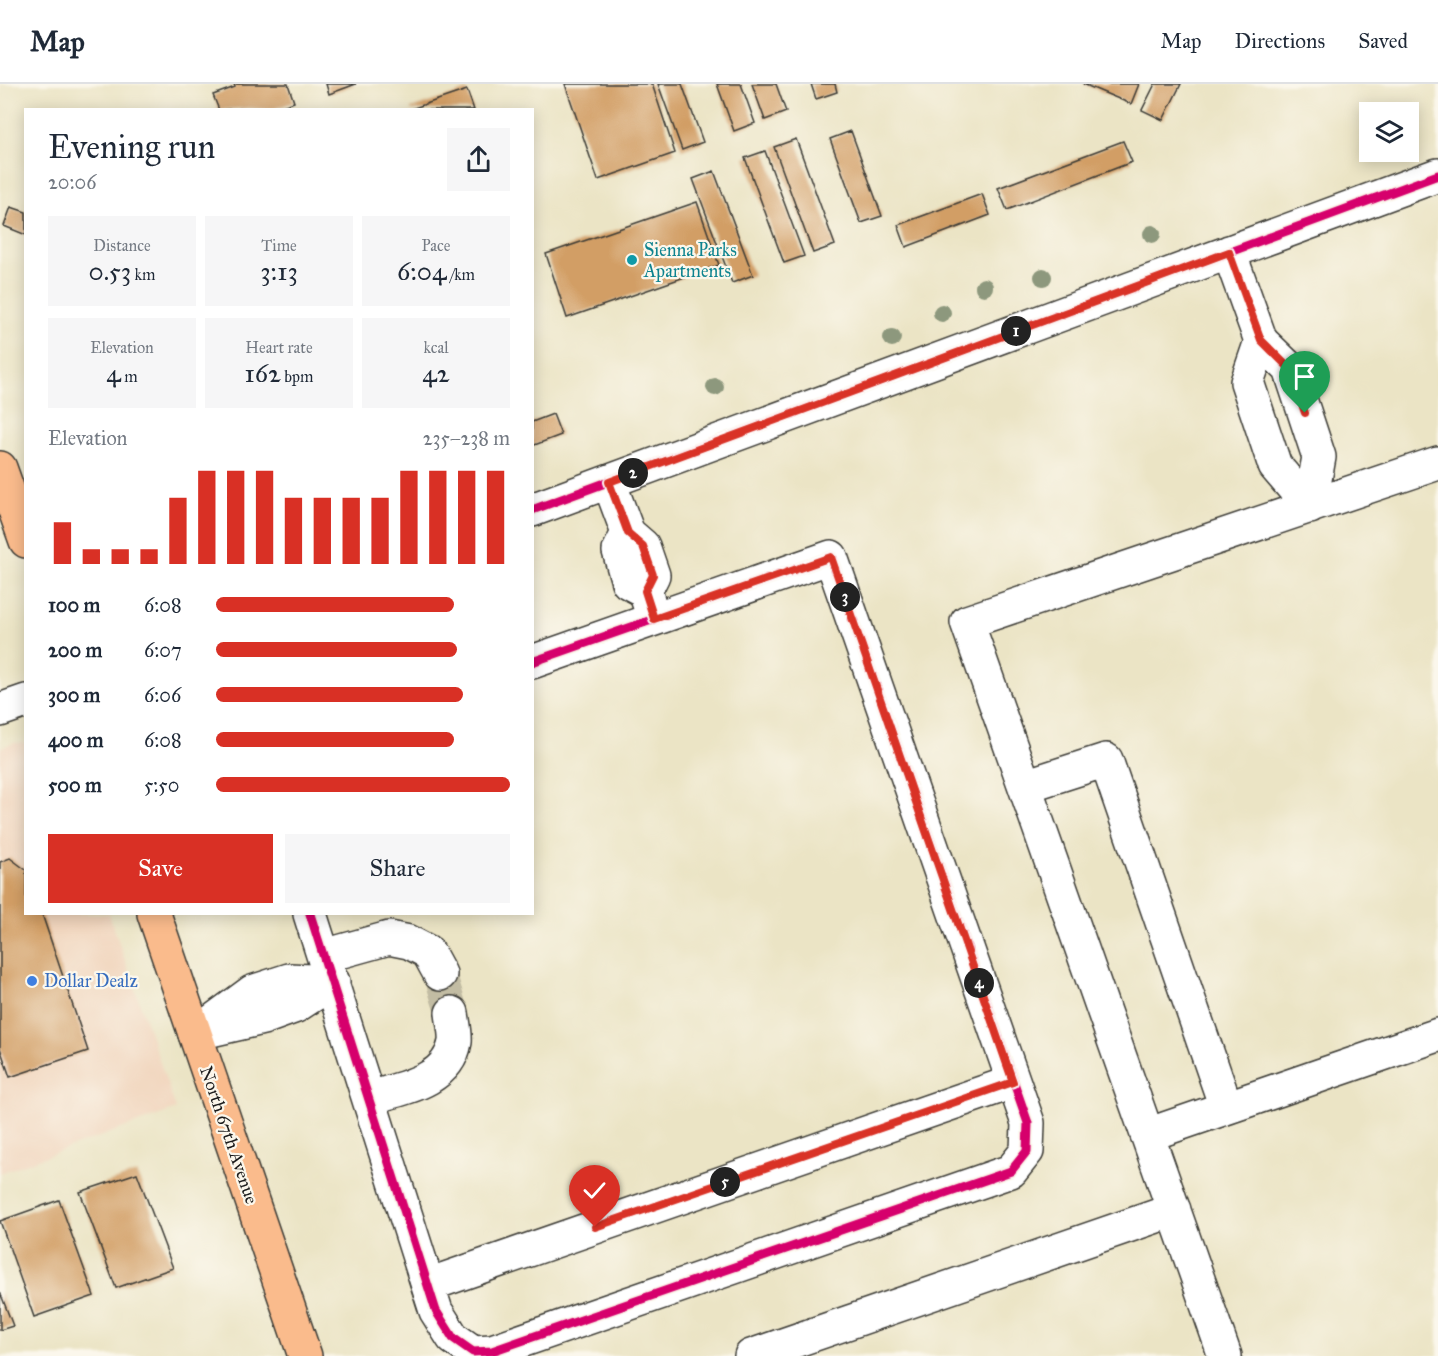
<!DOCTYPE html>
<meta charset="utf-8">
<style>
body{margin:0;font-family:"IM FELL Great Primer",serif;background:#f6f6f7;color:#1f2937;height:100vh;display:flex;flex-direction:column;font-size:22px;white-space:nowrap}
*{box-sizing:border-box;margin:0}
p{font-size:20px;color:#747a83}
.icon{flex:none;width:33px;height:33px;fill:none;stroke:currentColor;stroke-width:2;stroke-linecap:round;stroke-linejoin:round}
.map{position:relative;flex:1;overflow:hidden}
.drawer{position:absolute;left:24px;top:24px;width:510px;height:807px;display:flex;flex-direction:column;background:#fff;border-radius:0px;box-shadow:0 3px 15px #0003}
.drawer>*{flex:none}
.buttons{position:absolute;left:1359px;top:18px;display:grid;gap:12px}
.buttons a{display:grid;place-items:center;width:60px;height:60px;border-radius:0px;background:#fff;box-shadow:0 3px 15px #0003;font-size:30px}
.pin{position:absolute;display:grid;place-items:center;width:51px;height:51px;color:#fff;margin:-62px -26px;border-radius:50% 50% 50% 0;rotate:-45deg;box-shadow:0 0 6px #0007}
.pin .icon{rotate:45deg}
.km{position:absolute;width:30px;height:30px;margin:-15px;border-radius:50%;background:#222;color:#fff;font-size:16px;line-height:30px;text-align:center}
.round{display:grid;place-items:center;flex:none;width:63px;height:63px;border-radius:0px;background:#f6f6f7}
.overview{display:flex;align-items:center;justify-content:space-between;height:102px;padding:0 24px}
h1{font-size:33px;font-weight:600;line-height:45px}
.figures{display:grid;grid-template-columns:repeat(3,1fr);gap:9px;height:102px;padding:6px 24px}
.figures div{display:grid;align-content:center;border-radius:0px;background:#f6f6f7;text-align:center}
.figures b{font-size:26px;font-weight:600}
.figures small{font-size:16px;font-weight:400}
.figures p{font-size:16px}
.chart{height:168px;padding:12px 24px}
.chart p{display:flex;justify-content:space-between}
.chart svg{width:100%;height:108px;margin-top:6px;stroke:#d93025;stroke-width:6}
.cta{display:flex;gap:12px;margin-top:auto;padding:12px 24px}
.cta a{flex:1;height:69px;border-radius:0px;background:#d93025;color:#fff;font-size:24px;font-weight:600;line-height:69px;text-align:center}
.cta a+a{background:#f6f6f7;color:#1f2937}
ul{padding:0 24px;list-style:none;font-size:20px}
li{display:grid;grid-template-columns:96px 72px 1fr;align-items:center;height:45px}
li i{height:15px;border-radius:8px;background:#d93025}
header{display:flex;align-items:center;gap:36px;box-sizing:border-box;height:84px;padding:0 30px;background:#fff;border-bottom:2px solid #e0e1e3}
header strong{font-size:28px}
nav{display:flex;gap:33px;margin-inline-start:auto;font-size:21px}
.map>svg:first-child{display:block}
.built{fill:#f1d5bd}
.building{fill:#d29e65}
.lines{fill:none;stroke-linecap:round;stroke-linejoin:round}
.minor-tunnel{stroke:#c2bca3;stroke-width:33;stroke-dasharray:33 16;stroke-linecap:butt}
.minor-casing{stroke:#3b3a35;stroke-width:36}
.major-casing{stroke:#3b3a35;stroke-width:36}
.minor{stroke:#fff;stroke-width:33}
.major{stroke:#fabb8c;stroke-width:33}
.cycleway-casing{stroke:#fbf7ec;stroke-width:13}
.cycleway{stroke:#d6006c;stroke-width:9}
.tree{fill:#8d987d}
.route-casing{stroke:#fff;stroke-width:12}
.route{stroke:#d93025;stroke-width:8}
.culture-dot{fill:#0f9aa8;stroke:#fbf7ec;stroke-width:2}
.shop-dot{fill:#3f7fe0;stroke:#fbf7ec;stroke-width:2}
.labels{text-anchor:middle;dominant-baseline:central;stroke-width:4.5;stroke-linejoin:round;paint-order:stroke}
.culture-label{font-size:18px;fill:#0d838f;stroke:#fbf7ec;text-anchor:start}
.shop-label{font-size:18px;fill:#366cbe;stroke:#fbf7ec;text-anchor:start}
.street-label{font-size:18px;fill:#1c1c1c;stroke:#fbf7ec}
</style>
<header>
<strong>Map</strong>
<nav><a>Map</a><a>Directions</a><a>Saved</a></nav>
</header>
<div class="map">
<svg width="1438" height="1272" viewBox="0 0 1438 1272">
<rect width="100%" height="100%" fill="#fbf7ec"/>
<filter id="ink" filterUnits="userSpaceOnUse"><feTurbulence type="fractalNoise" baseFrequency=".0167" numOctaves="2"/><feDisplacementMap in="SourceGraphic" scale="12" xChannelSelector="R" yChannelSelector="G"/><feConvolveMatrix kernelMatrix="1 2 1 2 8 2 1 2 1" color-interpolation-filters="sRGB"/></filter>
<filter id="wash" filterUnits="userSpaceOnUse"><feTurbulence type="fractalNoise" baseFrequency=".008" numOctaves="4" result="noise"/><feDisplacementMap in="SourceGraphic" scale="24" xChannelSelector="R" yChannelSelector="G"/><feGaussianBlur stdDeviation="1.35" result="paint"/><feColorMatrix in="noise" values="0 0 0 0 0 0 0 0 0 0 0 0 0 0 0 0 0 1.4 0 .05"/><feComposite in="paint" operator="in"/></filter>
<g filter="url(#wash)">
<rect width="100%" height="100%" fill="#ebe4c5"/>
<path class="built" d="M14,659H25L26,830H109L176,1025L0,1089V664Z"/>
<g id="blocks">
<path class="building" d="M234,0H288L294,18L271,26L248,24L219,26L213,11L235,3Z
M326,0H356L329,10Z
M565,0H652L675,69L598,96Z
M658,0H682L703,58L682,66Z
M717,0H741L755,39L734,47Z
M752,0H776L786,28L765,36Z
M811,0H835L837,8L816,15Z
M1083,0H1139L1131,20Z
M1155,0H1181L1163,36L1142,26Z
M467,6L474,26H411V25Z
M851,47L882,132L861,139L830,55Z
M796,55L835,161L813,169L774,63Z
M1123,57L1132,78L1007,126L998,104Z
M765,67L804,172L784,179L745,74Z
M714,87L753,191L732,199L693,95Z
M982,110L990,131L906,163L898,141Z
M697,118L719,181L567,234L546,170Z
M11,123L26,128V151L4,142Z
M553,330L561,351L532,362V338Z
M10,774L26,786V830H42L88,967L10,993L0,964V778Z
M137,1089L173,1184L116,1204L80,1108Z
M59,1116L94,1212L34,1233L0,1137Z
M0,1208L13,1242L0,1246Z"/>
</g>
</g>
<g filter="url(#ink)">
<use href="#blocks" fill-opacity="0" stroke="#3b3a35" stroke-width="1.5"/>
<g class="lines">
<path class="minor-tunnel" d="M440,890L452,929"/>
<defs>
<path id="minor" d="M1229,168L1261,257L1290,285L1319,373L1310,423
M1261,257L1247,298L1275,382L1310,423
M609,398L628,449L643,462L653,491L645,507
M532,426L1438,91
M628,449L619,467L628,498L645,507L651,526
M0,626L26,617
M1025,702L1106,676L1226,1023
M310,830L436,1227L453,1254L473,1268L492,1267L1011,1087L1027,1067L1028,1039L831,473L532,578
M324,872L389,854L409,858L428,868L440,890
M211,946L263,934L296,922L333,898
M195,950L252,908L289,896L333,898
M369,1014C402,1004 448,998 455,958C456,949 453,938 452,929
M1147,1051L1438,951
M428,1201L1013,998
M751,1272L1174,1126
M1225,1272L967,538L1438,379"/>
<path id="major" d="M0,384L26,457
M154,830L305,1272"/>
</defs>
<use href="#minor" class="minor-casing"/>
<use href="#major" class="major-casing"/>
<use href="#minor" class="minor"/>
<use href="#major" class="major"/>
<defs>
<path id="cycleway" d="M532,426L1438,91
M310,830L436,1227L453,1254L473,1268L492,1267L1011,1087L1027,1067L1028,1039L831,473L532,578"/>
</defs>
<use href="#cycleway" class="cycleway-casing"/>
<use href="#cycleway" class="cycleway"/>
</g>
<g class="tree">
<circle cx="1152" cy="150" r="9"/>
<circle cx="1043" cy="193" r="9"/>
<circle cx="984" cy="203" r="9"/>
<circle cx="942" cy="229" r="9"/>
<circle cx="892" cy="254" r="9"/>
<circle cx="715" cy="303" r="9"/>
</g>
</g>
<g class="lines" filter="url(#ink)">
<defs>
<path id="route" d="M595,1143L1013,998L831,473L654,535L645,507L653,491L643,462L628,449L609,398L1229,168L1261,256L1290,285L1305,329"/>
</defs>
<use href="#route" class="route-casing"/>
<use href="#route" class="route"/>
</g>
<circle class="culture-dot" cx="632" cy="176" r="6"/>
<circle class="shop-dot" cx="32" cy="897" r="6"/>
<g class="labels">
<g class="culture-label">
<text x="644" y="166">Sienna Parks<tspan x="644" dy="21">Apartments</tspan></text>
</g>
<g class="shop-label">
<text x="44" y="897">Dollar Dealz</text>
</g>
<g class="street-label">
<text transform="translate(229 1051) rotate(71)">North 67th Avenue</text>
</g>
</g>
</svg>
<div class="buttons">
<a><svg class="icon" aria-label="layers" viewBox="0 0 24 24"><path d="M12 4l9 5-9 5-9-5zM3 14l9 5 9-5"/></svg></a>
</div>
<div class="pin" style="left:1305px;top:329px;background:#1e9e55"><svg class="icon" aria-label="arrive" viewBox="0 0 24 24"><path d="M6 21V4h12l-3 4 3 4H6"/></svg></div>
<div class="pin" style="left:595px;top:1143px;background:#d93025"><svg class="icon" aria-label="check" viewBox="0 0 24 24"><path d="M5 12l5 5 9-10"/></svg></div>
<b class="km" style="left:1016px;top:247px">1</b>
<b class="km" style="left:633px;top:389px">2</b>
<b class="km" style="left:845px;top:513px">3</b>
<b class="km" style="left:979px;top:899px">4</b>
<b class="km" style="left:725px;top:1098px">5</b>
<section class="drawer">
<div class="overview"><div><h1>Evening run</h1><p>20:06</p></div><a class="round"><svg class="icon" aria-label="share" viewBox="0 0 24 24"><path d="M12 15V3M7 8l5-5 5 5M5 13v7h14v-7"/></svg></a></div>
<div class="figures">
<div><p>Distance</p><b>0.53<small> km</small></b></div>
<div><p>Time</p><b>3:13</b></div>
<div><p>Pace</p><b>6:04<small> /km</small></b></div>
</div>
<div class="figures">
<div><p>Elevation</p><b>4<small> m</small></b></div>
<div><p>Heart rate</p><b>162<small> bpm</small></b></div>
<div><p>kcal</p><b>42</b></div>
</div>
<div class="chart"><p><span>Elevation</span>235–238 m</p>
<svg viewBox="0 0 160 44" preserveAspectRatio="none"><path d="M5 44V27M15 44V38M25 44V38M35 44V38M45 44V17M55 44V6M65 44V6M75 44V6M85 44V17M95 44V17M105 44V17M115 44V17M125 44V6M135 44V6M145 44V6M155 44V6"/></svg>
</div>
<ul>
<li><b>100 m</b>6:08<i style="width:81%"></i></li>
<li><b>200 m</b>6:07<i style="width:82%"></i></li>
<li><b>300 m</b>6:06<i style="width:84%"></i></li>
<li><b>400 m</b>6:08<i style="width:81%"></i></li>
<li><b>500 m</b>5:50<i style="width:100%"></i></li>
</ul>
<div class="cta"><a>Save</a><a>Share</a></div>
</section>
</div>
